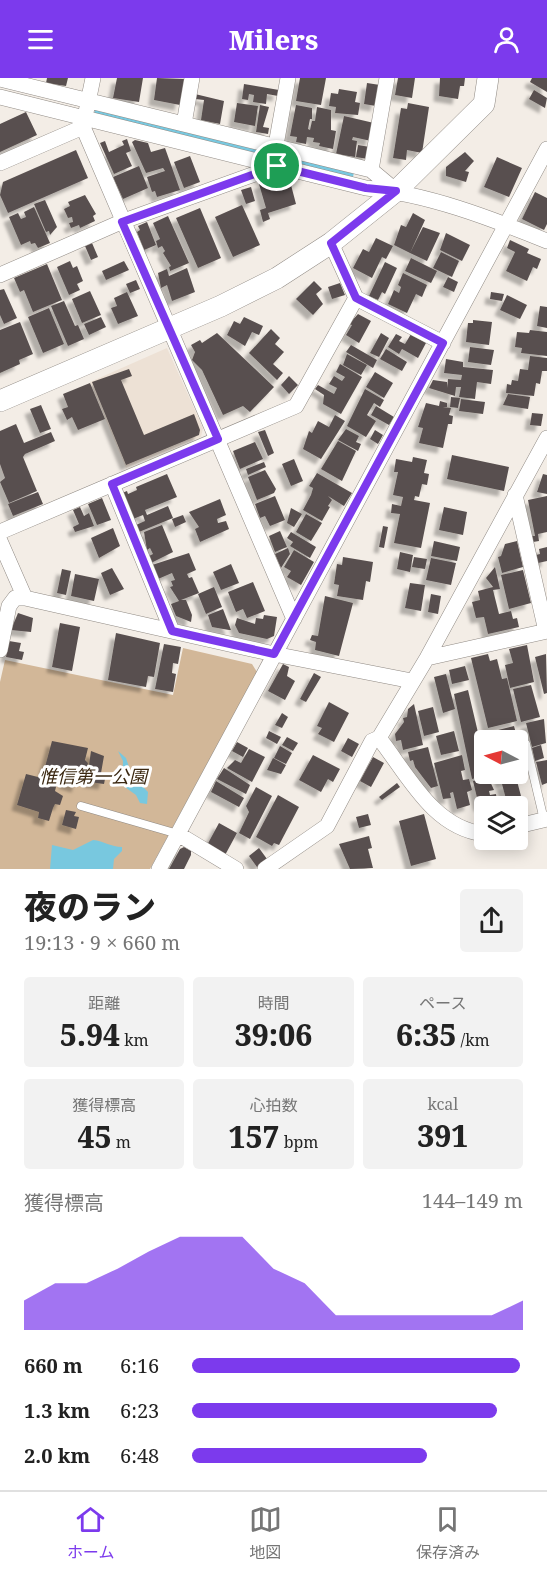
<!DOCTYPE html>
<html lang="ja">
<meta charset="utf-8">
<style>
body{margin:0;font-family:"Noto Serif","Noto Sans JP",serif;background:#f2f2f2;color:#222;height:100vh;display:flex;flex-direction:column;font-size:22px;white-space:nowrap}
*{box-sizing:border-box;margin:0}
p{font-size:20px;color:#767676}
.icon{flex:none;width:33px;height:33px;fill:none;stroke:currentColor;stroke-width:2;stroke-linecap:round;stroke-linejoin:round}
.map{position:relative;height:791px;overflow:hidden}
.drawer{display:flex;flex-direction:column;background:#fff;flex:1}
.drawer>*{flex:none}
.needle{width:39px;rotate:276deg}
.tools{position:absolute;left:474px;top:652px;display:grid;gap:12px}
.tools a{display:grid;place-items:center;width:54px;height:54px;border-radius:6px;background:#fff;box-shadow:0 3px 15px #0003;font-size:30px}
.pin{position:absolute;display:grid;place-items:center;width:51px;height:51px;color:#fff;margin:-26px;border:3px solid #fff;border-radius:50%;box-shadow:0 2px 6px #0007}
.round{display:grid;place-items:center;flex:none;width:63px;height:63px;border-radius:6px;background:#f2f2f2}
.head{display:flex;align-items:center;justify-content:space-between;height:102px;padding:0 24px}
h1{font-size:33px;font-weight:800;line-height:45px}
.figures{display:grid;grid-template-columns:repeat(3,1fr);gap:9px;height:102px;padding:6px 24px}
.figures div{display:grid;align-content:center;border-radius:6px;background:#f2f2f2;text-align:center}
.figures b{font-size:30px;font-weight:800}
.figures small{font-size:16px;font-weight:400}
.figures p{font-size:16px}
.chart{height:168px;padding:12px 24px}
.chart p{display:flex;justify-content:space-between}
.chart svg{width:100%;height:108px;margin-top:6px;fill:#7c3aed;opacity:.7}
ul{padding:0 24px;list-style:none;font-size:20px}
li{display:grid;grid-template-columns:96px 72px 1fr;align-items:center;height:45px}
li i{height:15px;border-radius:8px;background:#7c3aed}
header{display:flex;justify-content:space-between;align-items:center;height:78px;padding:0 24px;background:#7c3aed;color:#fff;font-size:27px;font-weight:800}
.tabs{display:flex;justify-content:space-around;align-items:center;height:84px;border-top:2px solid #e0e0e0;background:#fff;font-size:16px;color:#767676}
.tabs a{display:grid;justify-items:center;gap:3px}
.tabs .current{color:#7c3aed}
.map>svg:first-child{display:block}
.built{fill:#ede1d5}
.green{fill:#d2b798}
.water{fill:#78c8df}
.building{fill:#59504f;filter:url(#shadow)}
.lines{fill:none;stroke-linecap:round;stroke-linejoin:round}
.lane-casing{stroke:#908a84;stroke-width:9}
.street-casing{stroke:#908a84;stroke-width:16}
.secondary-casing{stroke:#908a84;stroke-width:22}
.lane{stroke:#fff;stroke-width:8}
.street{stroke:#fff;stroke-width:15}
.secondary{stroke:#fff;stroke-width:21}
.route-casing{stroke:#fff;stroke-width:12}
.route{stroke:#7c3aed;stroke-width:8}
.labels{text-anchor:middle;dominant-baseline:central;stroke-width:6;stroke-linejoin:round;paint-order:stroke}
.park-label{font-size:18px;font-style:italic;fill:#3b2811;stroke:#fff}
</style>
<header><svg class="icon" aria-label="menu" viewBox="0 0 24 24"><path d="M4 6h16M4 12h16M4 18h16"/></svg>Milers<svg class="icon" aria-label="person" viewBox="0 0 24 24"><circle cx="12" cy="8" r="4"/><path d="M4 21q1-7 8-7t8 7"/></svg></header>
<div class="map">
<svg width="547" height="791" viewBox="0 0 547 791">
<defs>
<filter id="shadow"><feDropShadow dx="-5.5" dy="5.5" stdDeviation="1.5" flood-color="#0004"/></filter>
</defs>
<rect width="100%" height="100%" fill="#f3ede6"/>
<path class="built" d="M167,270L203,350L201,359L126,390L90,304Z"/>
<path class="green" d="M183,570L252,586L257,594L150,791H0V604L5,582L173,617Z"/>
<path class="water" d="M95,30L354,95L352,102L94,37Z
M118,673L126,680L132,698L148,714L147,726L140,725L136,717L122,707L123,683Z
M93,762C104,763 111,769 122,769V773L114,781L113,791H50L52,767L73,772Z"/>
<path class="building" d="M47,0H68L66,8L46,5Z
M117,0H143L139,24L113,20Z
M157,0L185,1L180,27L154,22Z
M300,0H326L321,27L296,23Z
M398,0H415L412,20L395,17Z
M440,0H465L464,8H460L458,21L439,18Z
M532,0H547V14L530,4Z
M367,5L380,7L376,28L364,26Z
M244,6L279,12L278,18L267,16L266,26L253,24L254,17L249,16L248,22L242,21Z
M339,11L357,14L355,24L360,25L358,37L335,35L336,29L329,28L331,15L338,16Z
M534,12L547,20L545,30L529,21Z
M195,16L224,23L220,46L201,42L204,22L195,21Z
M237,25L258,28L255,48L234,44Z
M408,25L429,29L422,75L407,72L406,82L393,80L401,30L407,31Z
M260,27L269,29L263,49L269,50L268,56L256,54Z
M296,27L312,30V41H310L308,51L310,52L312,43H315L317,29L331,32V52L336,53L333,71L319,68L320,65L313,64L314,60L307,59L306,66L296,64L297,59L290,58Z
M26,34L37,57L0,74V46Z
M344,38L374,45L371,63L353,59L352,62L357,63L355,79L336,76Z
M127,61L131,73L126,75L132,88L114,96L100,65L105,63L109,74L124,67L122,63Z
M135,62L148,65L151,74L165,70L180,112L157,119L155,113L152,114L147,99L165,93L163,90L146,95L132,64Z
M358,67L370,69L368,81L356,79Z
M76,72L88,100L8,135L0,117L3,104Z
M465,74L474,83L465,93L469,94L466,104L446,98V89Z
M190,78L200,104L184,110L174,84Z
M497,79L522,90L509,119L484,109Z
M139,88L148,110L123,121L113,99Z
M271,102L274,112L291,107L296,126L268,135L270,141L263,144L260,132L266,130L259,106Z
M251,109L255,123L246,126L241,112Z
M535,114L547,120V146L544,152L522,141Z
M85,117L96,136L93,138L95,143L80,150L79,147L71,150L69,145L73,144L72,139L68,140L64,131L70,128L68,124Z
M45,122L57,149L50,157L49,153L46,154L34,126Z
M242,127L260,167L233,179L215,139Z
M34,129L50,165L38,170L35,165L31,166L30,163L21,167L9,139L18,135L21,141L26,139L24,134Z
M200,130L221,180L198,190L176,140Z
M413,135L425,142L410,175L394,167L401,147L406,149Z
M168,138L189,185L170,193L169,189L171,188L163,175L165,173L162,168L158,170L156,163L160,161L153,145Z
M147,144L156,167L144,172L137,154L140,152L138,148Z
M423,149L440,155L427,183L410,175Z
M446,155L470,167L462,183L440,172Z
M376,160L393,168L386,181L382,179L372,200L353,190L363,171L369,174Z
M510,162L529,171L527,175L541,181L537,191L533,189L527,203L506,193L515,174L507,170Z
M92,165L98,179L91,182L85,168Z
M441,174L459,183L452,199L433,190Z
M411,180L437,193L431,205L405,193Z
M70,183L73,190L77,188L83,203L77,206L80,212L69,217L57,189Z
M124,183L129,192L106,202L102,193Z
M385,184L397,190L385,216L382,214L378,222L369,218Z
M47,186L62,222L33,234L24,212L20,214L14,200Z
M187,190L195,214L172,223L167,207L161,210L158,195L167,191L169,198Z
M403,195L427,207L422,219L416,216L407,235L388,226L394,212L399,215L401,209L398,207Z
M448,199L458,204L454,214L443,209Z
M136,202L140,211L130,215L126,206Z
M314,203L322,211L316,216L323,226L313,237L296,221Z
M340,205L345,217L332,221L328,209Z
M4,211L17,240L4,246L0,237V212Z
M90,213L101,237L82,245L72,221Z
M127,214L138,238L118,246L111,230L117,228L114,220Z
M491,214L504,216L502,223L490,221Z
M507,217L527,227L520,241L500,232Z
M64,223L75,248L78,247L84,261L68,268L51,228Z
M540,228L547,229V250L537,248Z
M49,230L64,266L43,275L28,239Z
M358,236L371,243L359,265L346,257L352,247L349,246Z
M101,239L106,249L89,257L84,246Z
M244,239L263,248L259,257L252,254L245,268L227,257L234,243L240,246Z
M473,242L492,244L489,267L466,264L468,245H473Z
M20,244L33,276L19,282L20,286L0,295V252Z
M271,251L280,260L275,266L284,274L273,286L283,295L277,302L249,275Z
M530,252L547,254V278L521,275L522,270L515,269L517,254L529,255Z
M217,255L274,309L250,334L243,328L223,337L202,292L192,282L195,274L191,267L200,262L202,265Z
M381,255L389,260L379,279L370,275Z
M396,256L402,259L399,263L405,266L411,256L426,265L418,280L402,271L399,276L388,269Z
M351,267L377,282L373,290L346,274Z
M470,269L494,272L491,287L468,284Z
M386,271L407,284L402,293L380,281Z
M347,276L367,287L361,297L343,287Z
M530,278L547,280V293H542L540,306L536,305L534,318L506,315L507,306L511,307L512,302L518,303L520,291L528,292Z
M446,281L463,284V289L493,292L491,306L477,304L475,321L459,319L461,309H456L455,318L429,310L433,302L447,304V310L448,301L461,302L462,297L444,295Z
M340,286L362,299L341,336L323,326L324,317L315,311L318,307L334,316L337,310L329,306L334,298L342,303L345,299L336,294Z
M129,291L132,298L121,302L144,357L194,336L200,352L199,357L126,387L92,304Z
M375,294L393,305L384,320L366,309Z
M289,298L298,307L289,316L281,307Z
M90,305L105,341L78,352L72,339L67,342L62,331L68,329L63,316Z
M365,311L384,322L380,329L374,325L367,337L376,343L366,359L347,348Z
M508,316L530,319L528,331L503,327Z
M451,319L460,320L458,330L450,329Z
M461,321L485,324L483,336L459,333Z
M440,323L447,325V329H443L451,330L449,337L453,338L452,346H448L443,370L419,365L423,350L418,349L426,325L439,328Z
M41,327L51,351L40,355L30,331Z
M376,328L394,339L389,347L371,337Z
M532,335L543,336L541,348L530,347Z
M335,337L345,343L321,381L303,371L309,353L312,355L318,343L329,349Z
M16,346L24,365L51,354L55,363L25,376L23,379L37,413L9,425L0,404L5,400L0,386V353Z
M346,351L359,358L356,364L361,366L358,373L338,362Z
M265,352L274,375L268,378L258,354Z
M375,352L383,357L378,366L370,361Z
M338,363L356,373L342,403L321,391Z
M255,364L263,381L240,391L233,373Z
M452,377L509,389L504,413L447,401Z
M413,379L427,382L424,395L429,396L427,407L422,406L419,419L415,418L414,422L430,425L421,470L394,465L400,436L391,435L392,426L401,428L403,419L393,417L398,394H394L396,381L412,384Z
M294,381L303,403L291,408L282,386Z
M264,384L266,389L248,397L246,391Z
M265,392L276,411L274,415L257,422L248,399Z
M317,395L352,415L344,428L328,418L332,422L328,428L330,429L322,443L303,432L311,417L313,410L309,408Z
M167,396L177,419L145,432L147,437L168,428L173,440L139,454L136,447L145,443L143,437L133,441L122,415L127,413L128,416L137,412L136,409Z
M543,396L547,397V416L537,414Z
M38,414L43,426L13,438L8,426Z
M275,418L285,442L270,448L265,438L260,440L255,426Z
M547,418V454L538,456L539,463L533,464L532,458H535L528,422Z
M102,420L111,442L97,447L88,426Z
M220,421L226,437L217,441L218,445L226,443L229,451L200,464L195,451L199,449L189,434Z
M80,429L84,438L89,435L94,448L75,454L73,449L79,446L73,432Z
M444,429L467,434L463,457L439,452Z
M291,430L302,436L294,449L287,445Z
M306,436L322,445L311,463L296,454Z
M183,437L186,444L175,449L172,441Z
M162,447L173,474L151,485L149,478L153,476L150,470L147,472L144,454Z
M383,448L388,449L384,470L379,469Z
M113,450L120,468L99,480L91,460Z
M280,453L287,469L275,474L269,458Z
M291,454L316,469L310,480L290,468L293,464L287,460Z
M434,463L460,469L457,483L431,478Z
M517,463L523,489L502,495L498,479L501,478L505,466Z
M547,469V483L538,485L536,477L540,476L539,471Z
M288,470L290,476L281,490L275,476Z
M294,472L314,484L301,507L287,499L291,493L284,489Z
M400,474L413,477L410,494L397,491Z
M189,475L196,492L187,496L189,500L192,499L199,515L181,522H186L192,537L191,544L176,538L171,526L179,523L170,509L173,508L171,503L175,502L172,495L158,501L152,487Z
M343,479L373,484L370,504L366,503L363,522L337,518L339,507L334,506L337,486L342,487Z
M414,479L427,481L425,491L412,489Z
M431,480L456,485L451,507L426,502Z
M231,486L239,505L221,512L213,494Z
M495,489L500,511L493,512L499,536L511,533L513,541L517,540L519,549L488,556L484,539L476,540L472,524L480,522L478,513L493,509L486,500Z
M112,490L124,511L110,517L101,495Z
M62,491L71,493L66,517L57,515Z
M523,492L531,525L509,531L501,497Z
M75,496L99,501L94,523L71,518Z
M253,504L265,533L247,540L243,531L236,534L228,514Z
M410,505L425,507L421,533L405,530Z
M214,509L222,529L206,536L198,516Z
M431,516L441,518L438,536L428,534Z
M325,518L353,525L339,578L315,572L316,564L310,562L312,557L318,558Z
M223,531L231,552H229L212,549L208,537Z
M18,535L33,540L31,554L11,552Z
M264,537L277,539L274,558L267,561L239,555L235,547L237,540L255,546L256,540L263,541Z
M60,545L80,549L72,593L52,589Z
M116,555L160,565L154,599L148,598L146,609L108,602Z
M9,563L21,565L19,573L24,574L22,582L6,579Z
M164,566L181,569L178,586L173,585L172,595L176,596L173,614L155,611Z
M527,567L534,604L510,610L505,587L513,585L509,571Z
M488,576L490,583L497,581L502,601L507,600L517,643L488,650L471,580Z
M546,576L547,615L544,616L535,579Z
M283,586L289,589L287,598L295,603L285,622L268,613Z
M465,588L469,602L452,606L449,592Z
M314,595L321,599L306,624L300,621Z
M446,596L455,631L443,635L434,599Z
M531,607L540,639L521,644L513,611Z
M468,612L484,680V698L472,701L454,616Z
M329,624L349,635L334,664L318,656L322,650L317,648Z
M414,626L423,667L403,672L401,662L396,663L395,656L404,644L403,640L407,639L408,631Z
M433,629L439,654L424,658L418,633Z
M282,635L288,639L282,650L275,647Z
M544,641L546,665L532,669L526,645Z
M514,648L517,659L508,663H493L490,654Z
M269,653L281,659L277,666L266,660Z
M454,653L459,673L441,677L436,658Z
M287,659L298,665L293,673L282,667Z
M348,660L359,666L352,679L341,673Z
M52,663L88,670L85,682L88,685L83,702L79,701L77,709L64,705L66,696L51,692L48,702L57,705L55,713L63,718L60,727L55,726L53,730L49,743L38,740L39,734L17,727L26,696L42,700Z
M237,664L248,670L243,679L232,673Z
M541,667L544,680L535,683L532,670Z
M280,668L292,675L286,686L274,680Z
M428,669L438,708L431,710L415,689L413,682L410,683L408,674Z
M249,671L265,679L252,704L227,690L235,682L241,685Z
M91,673L104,678L101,695L106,696L104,706L89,704L91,695L88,694Z
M313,677L340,691L333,704L328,701L321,714L299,702Z
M462,677L465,692L461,693L463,702L469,701L472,712L467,714L470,727L457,731L453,714L450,715L451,720L443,721L434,685Z
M373,679L384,685L371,709L360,703Z
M273,680L286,687L281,696L267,692Z
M547,682V705L542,707L536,684Z
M224,690L250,707L246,716L217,701Z
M499,696H517L518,701L501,705Z
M488,699L494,712L489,713L490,717L496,716L498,729L479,728L473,703Z
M216,703L244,720L239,729L211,714Z
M517,703L521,718L506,721L502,706Z
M397,705L400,709L382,722L379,719Z
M256,709L272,718L250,761L239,755L249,734L246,728Z
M278,717L299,729L279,767L274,765L272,768L256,759Z
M525,721L528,731L518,733V729H508L507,726Z
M66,732L76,734L74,738L79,739L76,751L62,747Z
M368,736L371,747L359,750L356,739Z
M424,736L436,781L411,788L399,743Z
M219,745L237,755L224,779L206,769Z
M369,758L372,770L368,771L373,790L350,791L339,766Z
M184,769L191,773V777L184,791H169L180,771Z
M259,770L267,781L257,789L249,778Z"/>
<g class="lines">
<defs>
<path id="lane" d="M526,666L544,742
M81,728L178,756"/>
<path id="street" d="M93,0L83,49L294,541
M0,1L371,92L396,113
M0,19L366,110C428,116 490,140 547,163
M184,46L192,0
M276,67L288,0
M0,85L83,49
M371,92L387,0
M331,165L356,220L443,265
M0,197L121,144L277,88
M112,406L172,553
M515,417L546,553
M0,454L296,328L356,220
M0,463L25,520
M0,572L9,528L15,520H25L274,576L412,603
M427,580L547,553
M518,748L547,741
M178,756L236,791
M484,756C433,750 408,697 379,660L427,580L547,360
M159,791L547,71
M265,791L327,748L372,663L379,660"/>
<path id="secondary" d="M0,323L221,228L277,200L331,165L396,113L484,26L488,0"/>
</defs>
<use href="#lane" class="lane-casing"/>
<use href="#street" class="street-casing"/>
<use href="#secondary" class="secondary-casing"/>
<use href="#lane" class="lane"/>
<use href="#street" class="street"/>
<use href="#secondary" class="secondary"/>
</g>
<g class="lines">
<defs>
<path id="route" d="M277,88L366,110L396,113L331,165L356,220L443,265L274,576L172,553L112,406L218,361L122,144Z"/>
</defs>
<use href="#route" class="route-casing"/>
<use href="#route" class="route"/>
</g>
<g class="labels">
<g class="park-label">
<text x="93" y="698">惟信第一公園</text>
</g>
</g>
</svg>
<div class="tools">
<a><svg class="needle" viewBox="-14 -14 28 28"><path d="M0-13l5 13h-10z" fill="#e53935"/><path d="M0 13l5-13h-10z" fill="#767676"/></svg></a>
<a><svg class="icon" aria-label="layers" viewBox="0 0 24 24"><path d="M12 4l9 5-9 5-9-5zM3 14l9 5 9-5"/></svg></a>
</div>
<div class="pin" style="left:277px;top:88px;background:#1e9e55"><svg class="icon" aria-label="arrive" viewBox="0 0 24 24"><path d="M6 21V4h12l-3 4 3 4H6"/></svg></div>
</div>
<section class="drawer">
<div class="head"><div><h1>夜のラン</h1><p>19:13 · 9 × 660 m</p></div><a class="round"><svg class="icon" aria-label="share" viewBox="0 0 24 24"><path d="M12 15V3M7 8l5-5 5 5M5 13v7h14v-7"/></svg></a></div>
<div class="figures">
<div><p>距離</p><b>5.94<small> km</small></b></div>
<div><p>時間</p><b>39:06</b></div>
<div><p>ペース</p><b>6:35<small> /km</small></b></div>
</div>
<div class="figures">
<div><p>獲得標高</p><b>45<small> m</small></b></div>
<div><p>心拍数</p><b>157<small> bpm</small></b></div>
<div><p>kcal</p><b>391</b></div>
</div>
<div class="chart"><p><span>獲得標高</span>144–149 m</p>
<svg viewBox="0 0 160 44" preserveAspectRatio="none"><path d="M0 44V32L10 25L20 25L30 19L40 12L50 6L60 6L70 6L80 19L90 25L100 38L110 38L120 38L130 38L140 38L150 38L160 32V44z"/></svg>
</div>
<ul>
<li><b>660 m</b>6:16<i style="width:99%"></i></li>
<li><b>1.3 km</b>6:23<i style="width:92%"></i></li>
<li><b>2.0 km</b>6:48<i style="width:71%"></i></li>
</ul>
</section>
<nav class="tabs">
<a class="current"><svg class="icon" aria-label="home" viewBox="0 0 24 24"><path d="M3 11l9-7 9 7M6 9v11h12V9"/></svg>ホーム</a>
<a><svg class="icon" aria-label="map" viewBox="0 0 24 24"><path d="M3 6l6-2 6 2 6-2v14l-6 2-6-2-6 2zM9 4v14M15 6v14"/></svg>地図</a>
<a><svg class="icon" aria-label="saved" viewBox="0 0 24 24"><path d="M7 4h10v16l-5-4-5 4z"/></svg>保存済み</a>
</nav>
